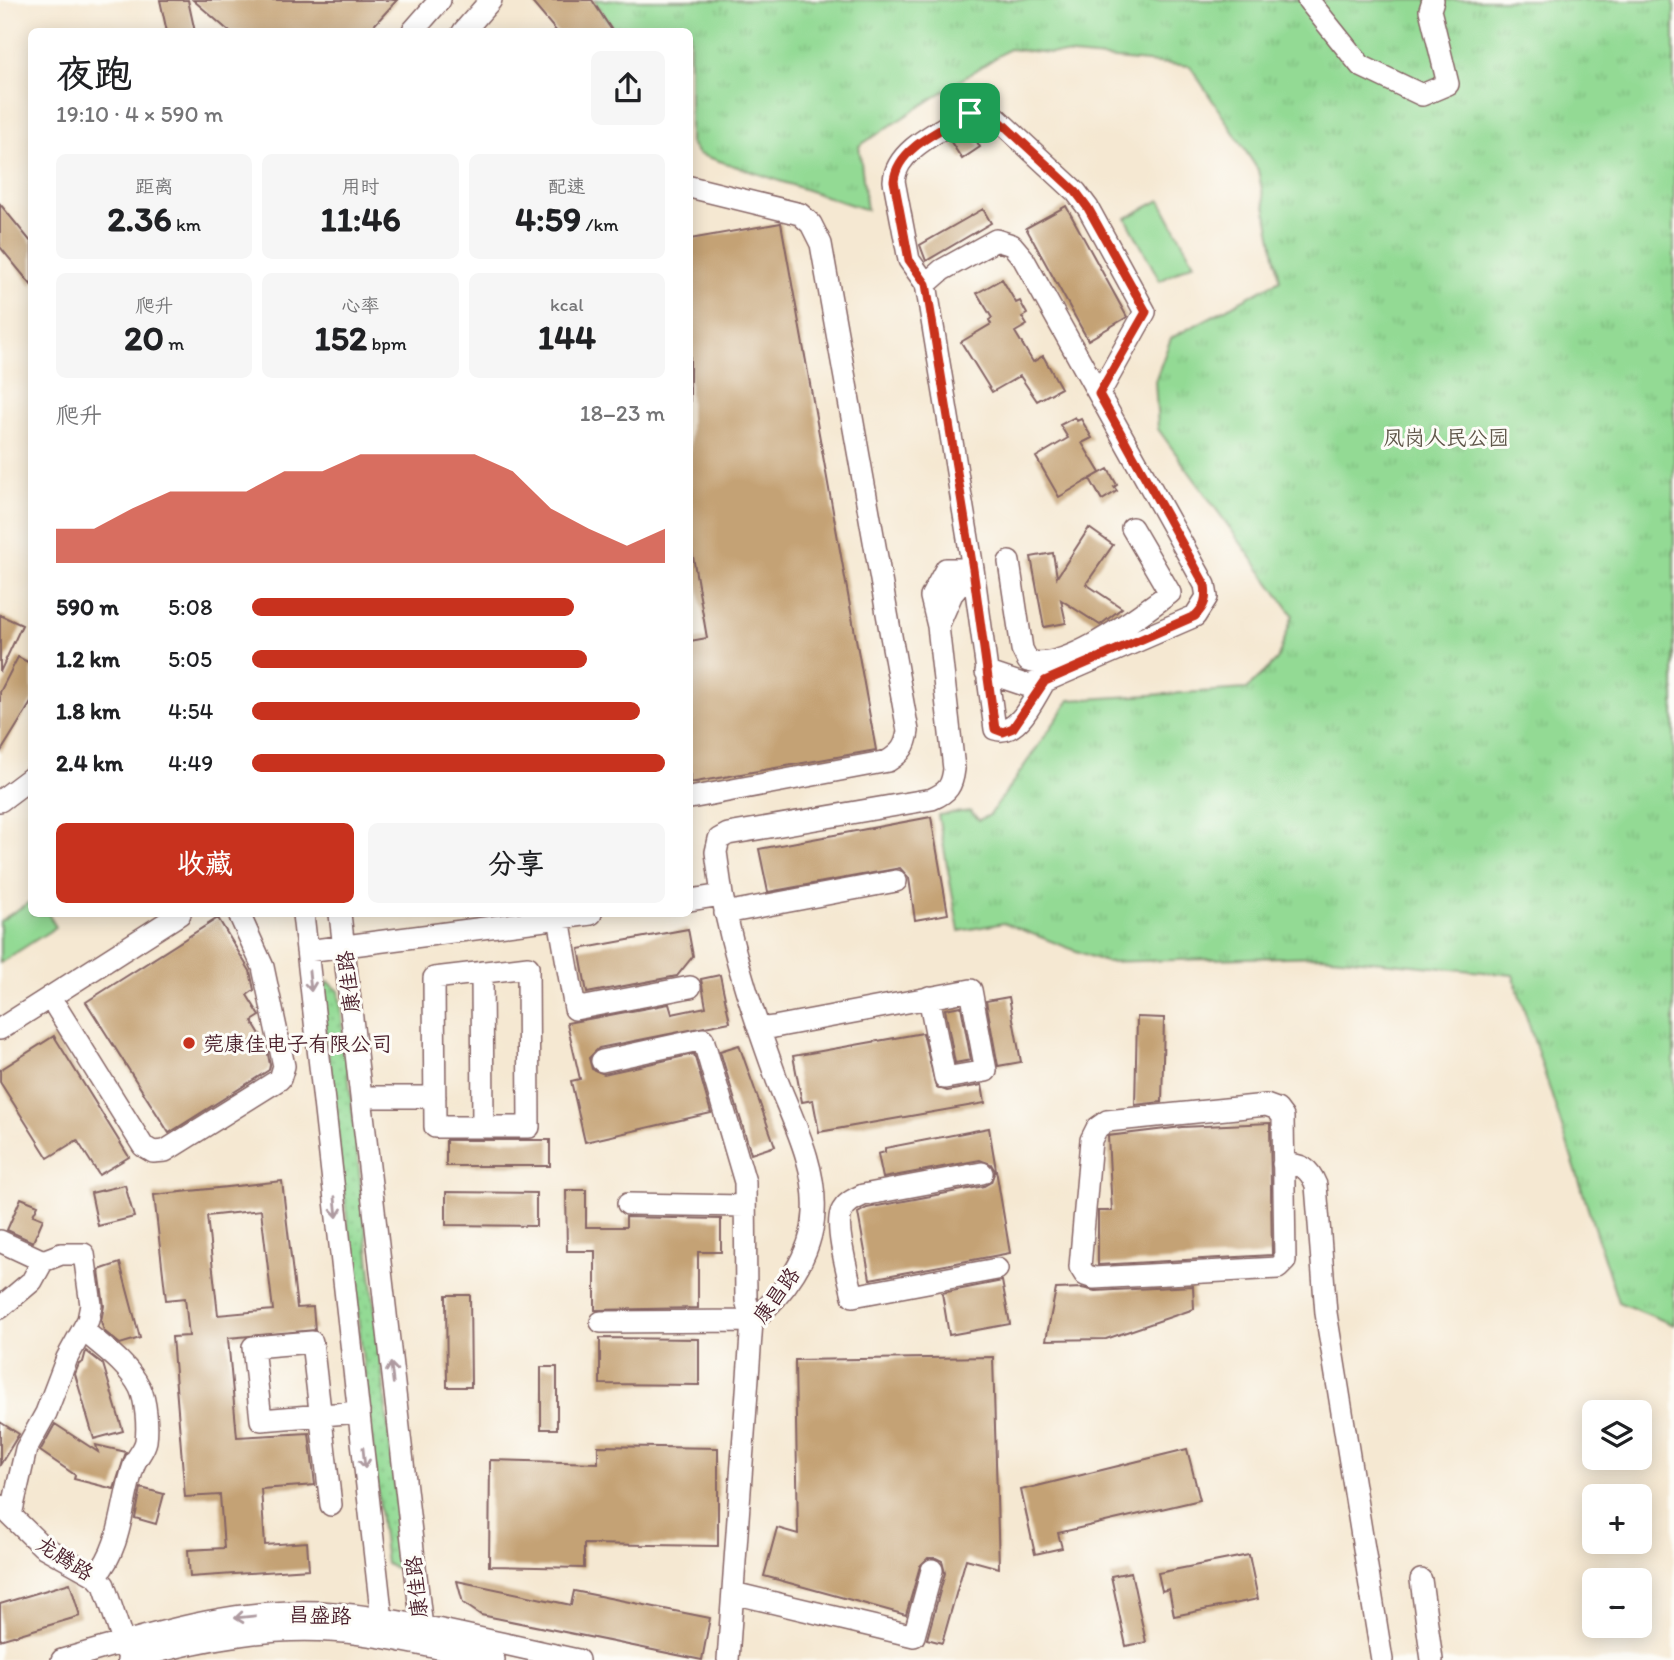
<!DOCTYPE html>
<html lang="zh">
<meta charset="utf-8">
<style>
body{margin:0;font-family:Itim,"LXGW WenKai TC",sans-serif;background:#f6f6f6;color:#202124;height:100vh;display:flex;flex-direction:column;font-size:26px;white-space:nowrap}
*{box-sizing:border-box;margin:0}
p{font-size:23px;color:#757577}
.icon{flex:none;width:38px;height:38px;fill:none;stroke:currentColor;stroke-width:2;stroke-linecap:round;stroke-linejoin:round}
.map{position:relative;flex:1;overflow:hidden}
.side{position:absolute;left:28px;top:28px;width:665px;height:889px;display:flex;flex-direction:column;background:#fff;border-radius:10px;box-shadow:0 4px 18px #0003}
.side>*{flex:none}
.tools{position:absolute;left:1582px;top:1400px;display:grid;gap:14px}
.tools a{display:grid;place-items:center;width:70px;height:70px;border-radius:10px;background:#fff;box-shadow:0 4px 18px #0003;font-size:35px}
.pin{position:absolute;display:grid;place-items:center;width:60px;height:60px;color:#fff;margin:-30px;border-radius:14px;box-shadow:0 4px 10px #0006}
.round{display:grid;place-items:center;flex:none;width:74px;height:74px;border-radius:10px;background:#f6f6f6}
.headline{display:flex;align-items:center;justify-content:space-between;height:119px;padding:0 28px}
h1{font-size:38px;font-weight:700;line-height:52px}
.figures{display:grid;grid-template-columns:repeat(3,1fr);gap:10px;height:119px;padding:7px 28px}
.figures div{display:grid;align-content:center;border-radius:10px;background:#f6f6f6;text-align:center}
.figures b{font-size:35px;font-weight:700}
.figures small{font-size:19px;font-weight:400}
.figures p{font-size:19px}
.chart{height:196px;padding:14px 28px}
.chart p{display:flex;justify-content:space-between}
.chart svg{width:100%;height:126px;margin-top:7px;fill:#c8321e;opacity:.7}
.cta{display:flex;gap:14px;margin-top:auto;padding:14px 28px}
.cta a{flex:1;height:80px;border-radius:10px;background:#c8321e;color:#fff;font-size:28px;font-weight:700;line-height:80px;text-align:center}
.cta a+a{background:#f6f6f6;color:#202124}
ul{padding:0 28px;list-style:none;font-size:23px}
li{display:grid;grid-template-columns:112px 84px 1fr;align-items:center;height:52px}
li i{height:18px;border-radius:9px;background:#c8321e}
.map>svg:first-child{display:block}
.grass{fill:url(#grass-dots);stroke:#6e7c60;stroke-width:2}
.park{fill:url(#park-tufts);stroke:#6e7c60;stroke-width:2}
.pitch{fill:#93da94;stroke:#6e7c60;stroke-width:2}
.building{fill:#c4a275;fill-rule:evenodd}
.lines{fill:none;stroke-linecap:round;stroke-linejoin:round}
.minor-casing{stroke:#866565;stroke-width:24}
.minor{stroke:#fff;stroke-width:21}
.oneway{stroke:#ae9aa0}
.route-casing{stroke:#fff;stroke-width:14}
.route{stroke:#c8321e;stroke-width:9}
.poi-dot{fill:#c8321e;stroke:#fdfcf7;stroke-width:2.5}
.labels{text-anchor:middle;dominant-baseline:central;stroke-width:6;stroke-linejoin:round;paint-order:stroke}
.park-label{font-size:21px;fill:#60574a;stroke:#fdfcf7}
.street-label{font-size:21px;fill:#4a1f2b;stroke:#fdfcf7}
.poi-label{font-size:21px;fill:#4a1f2b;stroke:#fdfcf7;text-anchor:start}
</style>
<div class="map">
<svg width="1674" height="1660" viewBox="0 0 1674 1660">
<defs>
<pattern id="grass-dots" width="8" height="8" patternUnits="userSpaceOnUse" patternTransform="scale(1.75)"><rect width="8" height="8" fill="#93da94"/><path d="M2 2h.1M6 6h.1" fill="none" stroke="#80bb80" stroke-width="1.8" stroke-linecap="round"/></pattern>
<pattern id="park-tufts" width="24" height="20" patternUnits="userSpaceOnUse" patternTransform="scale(1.75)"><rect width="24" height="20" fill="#93da94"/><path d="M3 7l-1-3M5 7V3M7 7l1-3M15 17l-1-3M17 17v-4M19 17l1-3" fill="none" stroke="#80bb80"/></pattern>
</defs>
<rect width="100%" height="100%" fill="#fdfcf7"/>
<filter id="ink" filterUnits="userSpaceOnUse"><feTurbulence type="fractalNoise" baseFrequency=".0143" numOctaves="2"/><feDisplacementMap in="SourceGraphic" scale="14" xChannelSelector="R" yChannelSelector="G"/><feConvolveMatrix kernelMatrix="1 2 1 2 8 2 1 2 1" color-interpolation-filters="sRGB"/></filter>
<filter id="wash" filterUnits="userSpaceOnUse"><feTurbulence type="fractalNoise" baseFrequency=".00686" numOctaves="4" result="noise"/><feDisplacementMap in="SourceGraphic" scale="28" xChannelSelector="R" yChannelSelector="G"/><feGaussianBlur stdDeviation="1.57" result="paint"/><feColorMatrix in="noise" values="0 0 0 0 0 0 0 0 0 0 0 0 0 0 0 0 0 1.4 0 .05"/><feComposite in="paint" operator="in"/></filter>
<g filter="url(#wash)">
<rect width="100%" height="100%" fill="#f5e8d2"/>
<path class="grass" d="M329,982L339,991L403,1558L402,1565L395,1568L386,1564L321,990Z"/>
<path class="park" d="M594,0H1674V1325L1618,1302L1513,975L1321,956L1105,962L1004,923L959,931L938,815L970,811L979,820L990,815L1070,700L1247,689L1277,660L1293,615L1158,429L1155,381L1171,338L1280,280L1258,170L1190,66L1009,49L859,146L867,210L698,154L690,142V32L615,31Z"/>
<path class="pitch" d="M1160,200L1194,263L1160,281L1126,218Z
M31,901L32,914H48L56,927L0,963V921Z"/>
<g id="blocks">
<path class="building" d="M160,0H188L195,32H167Z
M193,0H397L368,32H230Z
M530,0H592L613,32H557Z
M970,130L980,147L962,159L951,142Z
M0,204L32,243V286L0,247Z
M1066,206L1127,317L1088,340L1026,228Z
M983,209L991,223L926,261L920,245Z
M781,223L876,750L690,783V641L707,638L690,539V239Z
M1002,279L1016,303L1020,301L1027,314L1022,317L1027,325L1015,332L1033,362L1043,356L1061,388L1037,401L1020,376L992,392L961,342L991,324L989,320L992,318L977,293Z
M1075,417L1077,421L1081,419L1092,438L1082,443L1100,473L1059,497L1036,457L1068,438L1060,425Z
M1108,469L1117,485L1114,487L1117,491L1102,500L1090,479Z
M1089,528L1113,545L1086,584L1122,608L1100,625L1061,600L1066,623L1044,627L1031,557L1053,553L1057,577Z
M0,615L22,625L0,672Z
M18,657L32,664V701L0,753V692Z
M931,817L948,914L915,920L909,878L900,868L768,892L759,849Z
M218,918L250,971L254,990L247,995L260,1016L252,1021L266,1044L270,1065L269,1070L169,1133L86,1002Z
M688,929L693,956L677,976L587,993L579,949Z
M720,975L730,1022L599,1048L589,1058L592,1069L604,1074L694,1054L711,1113L585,1142L571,1081L580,1079L567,1023L669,1004L672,1014L706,1007L701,979Z
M1009,997L1021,1062L998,1066L986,1001Z
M961,1006L971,1060L955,1063L945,1009Z
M1137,1017L1164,1018L1162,1102L1135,1105Z
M923,1033L936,1087L947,1091L982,1085L985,1103L819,1132L813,1100L802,1102L793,1056Z
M54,1036L129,1157L99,1175L77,1140L48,1158L0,1082V1070Z
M739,1045L775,1146L751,1154L720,1051Z
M1270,1123L1272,1255L1098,1265V1211H1112L1108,1136L1182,1127Z
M989,1128L1010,1253L870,1279L858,1213L867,1208L984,1186L991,1182L995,1171L991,1164L980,1160L883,1178L878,1154L885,1152V1148Z
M446,1140H550V1166H446Z
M282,1181L297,1308L313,1307L315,1330L228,1338L237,1437L309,1433L315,1485L261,1489L265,1545L307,1542L309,1569L190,1577L188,1550L224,1548L220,1495L185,1497L172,1337L189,1336L185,1298L166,1300L154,1195ZM261,1210L273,1310L218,1315L207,1216Z
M125,1185L134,1217L98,1226L91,1193Z
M566,1190H586V1227H626V1217L721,1219V1252H698V1308L595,1310V1251H567Z
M446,1192L536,1193V1226L446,1225Z
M21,1198L38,1205L33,1215L43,1219L33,1242L7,1230Z
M120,1263L140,1338L120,1344L104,1331L101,1321L104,1306L99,1270Z
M1002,1281L1010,1324L949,1335L942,1293Z
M1193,1286L1194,1309L1106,1339L1046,1340L1056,1289L1082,1288L1095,1291Z
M446,1295H470L471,1387H447Z
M600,1338L699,1339V1385L600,1384Z
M86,1351L103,1364L123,1431L94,1439L75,1374L79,1364L83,1362Z
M993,1357L999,1568L966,1559L942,1643L927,1639L945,1573L942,1561L936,1558H928L920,1566L906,1615L764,1576L777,1528L798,1534L795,1360Z
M541,1367H557V1429H541Z
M0,1422L19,1434L0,1465Z
M55,1424L98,1452L96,1445L126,1452L114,1489L74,1479L75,1475L40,1451Z
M598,1446L718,1448V1546L584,1544V1568L489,1566L490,1460L598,1463Z
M1187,1449L1200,1500L1058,1533L1062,1548L1035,1554L1021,1490Z
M141,1488L164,1494L156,1524L135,1518Z
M1249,1555L1258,1599L1174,1616L1169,1589L1162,1591L1158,1573Z
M1131,1572L1146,1642L1126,1646L1111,1576Z
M457,1581L571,1605L574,1591L710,1618L702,1660L481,1615L463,1603Z
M70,1583L80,1616L0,1640V1604Z"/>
</g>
</g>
<g filter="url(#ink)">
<use href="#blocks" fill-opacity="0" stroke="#866565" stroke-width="2"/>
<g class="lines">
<defs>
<path id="minor" d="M1308,0L1361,66L1422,95L1448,84L1430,10L1433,0
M412,32L440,0
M463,32L491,0
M690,187L800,214L811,224L821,244L908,731C906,746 901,753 888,761L690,798
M926,284L909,260L894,181C896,148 945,129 970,112L982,109L992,114L1076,192L1088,208L1145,312L1099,394
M1009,562L1022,649L1028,661C1066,673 1139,615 1170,593L1132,528
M946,569H973L952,594L938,626L931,597Z
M986,672L1025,685L1045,681L1195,616L1207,597L1205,585L1023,258L1012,245L996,240L942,270L926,284L973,569L995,729C1018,737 1034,698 1045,681
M0,801L32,777
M722,895L716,852L719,839L728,834L932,799C948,792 952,786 954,769L938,626
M690,900L722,895C734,959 755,1019 777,1080C793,1121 817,1167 814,1213C812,1256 784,1294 752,1321L728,1660
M725,913L896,881
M303,914L382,1620L400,1641L422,1628L340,914
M559,918L575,1009L690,987
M307,951L591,914
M528,967L529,1127H435L434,978Z
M482,972L483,1127
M50,997L143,1146L153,1152L165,1151L280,1079L284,1066L263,967L239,914
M0,1029L180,914
M759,1029L774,1027L971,990L986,1071L945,1078L929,997
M361,1097H435
M1266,1105L1277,1109L1283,1117L1285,1261L1278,1268L1094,1278L1085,1275L1080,1267L1091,1140L1097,1128L1107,1121Z
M1283,1164C1302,1164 1309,1168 1316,1185L1326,1313L1382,1660
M982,1173L863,1195C854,1199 845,1203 841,1213C835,1229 849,1278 853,1296L997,1269
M628,1204L745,1206
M0,1241L43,1261L61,1254H84L91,1305L88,1320L67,1358L46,1413L26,1449L11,1515
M0,1308L32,1281L43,1261
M601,1322L752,1321L746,1300L745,1182L703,1039L602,1061
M83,1330C103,1347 128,1364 140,1388C146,1401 148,1426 146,1441C144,1451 137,1456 134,1465C121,1502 123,1545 96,1576
M331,1505L312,1342L253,1347L261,1420L359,1412
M1,1506L42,1546L96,1576L104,1585L127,1653
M1421,1580L1432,1660
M733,1593L914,1636L932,1570
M62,1660C149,1635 241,1605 333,1613C414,1620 499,1644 578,1660
M128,1660C205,1637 282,1623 362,1634C407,1640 451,1651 494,1660"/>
</defs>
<use href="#minor" class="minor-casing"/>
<use href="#minor" class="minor"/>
</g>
<defs><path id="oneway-shaft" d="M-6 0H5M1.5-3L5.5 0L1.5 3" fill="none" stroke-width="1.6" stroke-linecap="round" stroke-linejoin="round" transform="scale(1.75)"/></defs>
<g class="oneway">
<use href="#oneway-shaft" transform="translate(310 981) rotate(84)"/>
<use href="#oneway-shaft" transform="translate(336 1207) rotate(84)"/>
<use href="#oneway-shaft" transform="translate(392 1373) rotate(-97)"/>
<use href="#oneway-shaft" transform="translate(364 1458) rotate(84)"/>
<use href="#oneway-shaft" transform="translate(245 1617) rotate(174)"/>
</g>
</g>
<g class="lines" filter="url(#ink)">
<defs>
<path id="route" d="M982,109L992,114L1076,192L1088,208L1146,312L1099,394L1205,585C1207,599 1205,606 1195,616L1045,681L1013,728L1003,732L995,729L973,569L926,284L909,260L894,181C897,147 944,129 970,113Z"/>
</defs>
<use href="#route" class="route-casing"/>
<use href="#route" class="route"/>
</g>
<circle class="poi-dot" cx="189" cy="1043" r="7"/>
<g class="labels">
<g class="park-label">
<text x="1446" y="437">凤岗人民公园</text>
</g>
<g class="street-label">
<text transform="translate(348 982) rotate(-97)">康佳路</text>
<text transform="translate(776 1295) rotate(-54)">康昌路</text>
<text transform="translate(65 1558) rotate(33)">龙腾路</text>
<text transform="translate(416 1587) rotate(-96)">康佳路</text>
<text transform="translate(320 1615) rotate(2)">昌盛路</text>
</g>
<g class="poi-label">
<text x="203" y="1043">莞康佳电子有限公司</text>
</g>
</g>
</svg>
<div class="tools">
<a><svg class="icon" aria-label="layers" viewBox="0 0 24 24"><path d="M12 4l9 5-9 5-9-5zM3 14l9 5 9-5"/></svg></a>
<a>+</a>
<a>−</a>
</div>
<div class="pin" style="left:970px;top:113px;background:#1e9e55"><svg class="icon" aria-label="arrive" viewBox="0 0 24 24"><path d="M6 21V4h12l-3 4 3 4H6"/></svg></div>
<section class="side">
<div class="headline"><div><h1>夜跑</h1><p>19:10 · 4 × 590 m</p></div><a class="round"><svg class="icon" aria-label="share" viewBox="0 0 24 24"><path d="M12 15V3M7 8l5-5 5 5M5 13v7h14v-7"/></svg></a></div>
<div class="figures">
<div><p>距离</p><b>2.36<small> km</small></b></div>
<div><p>用时</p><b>11:46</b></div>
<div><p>配速</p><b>4:59<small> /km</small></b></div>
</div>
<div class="figures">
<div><p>爬升</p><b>20<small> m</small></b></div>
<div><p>心率</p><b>152<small> bpm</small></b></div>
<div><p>kcal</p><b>144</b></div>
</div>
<div class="chart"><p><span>爬升</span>18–23 m</p>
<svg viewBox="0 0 160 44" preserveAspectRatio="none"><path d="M0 44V32L10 32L20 25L30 19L40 19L50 19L60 12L70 12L80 6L90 6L100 6L110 6L120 12L130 25L140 32L150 38L160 32V44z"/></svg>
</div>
<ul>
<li><b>590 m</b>5:08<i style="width:78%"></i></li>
<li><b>1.2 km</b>5:05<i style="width:81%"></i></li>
<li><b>1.8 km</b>4:54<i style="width:94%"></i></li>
<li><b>2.4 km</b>4:49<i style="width:100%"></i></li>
</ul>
<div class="cta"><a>收藏</a><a>分享</a></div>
</section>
</div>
